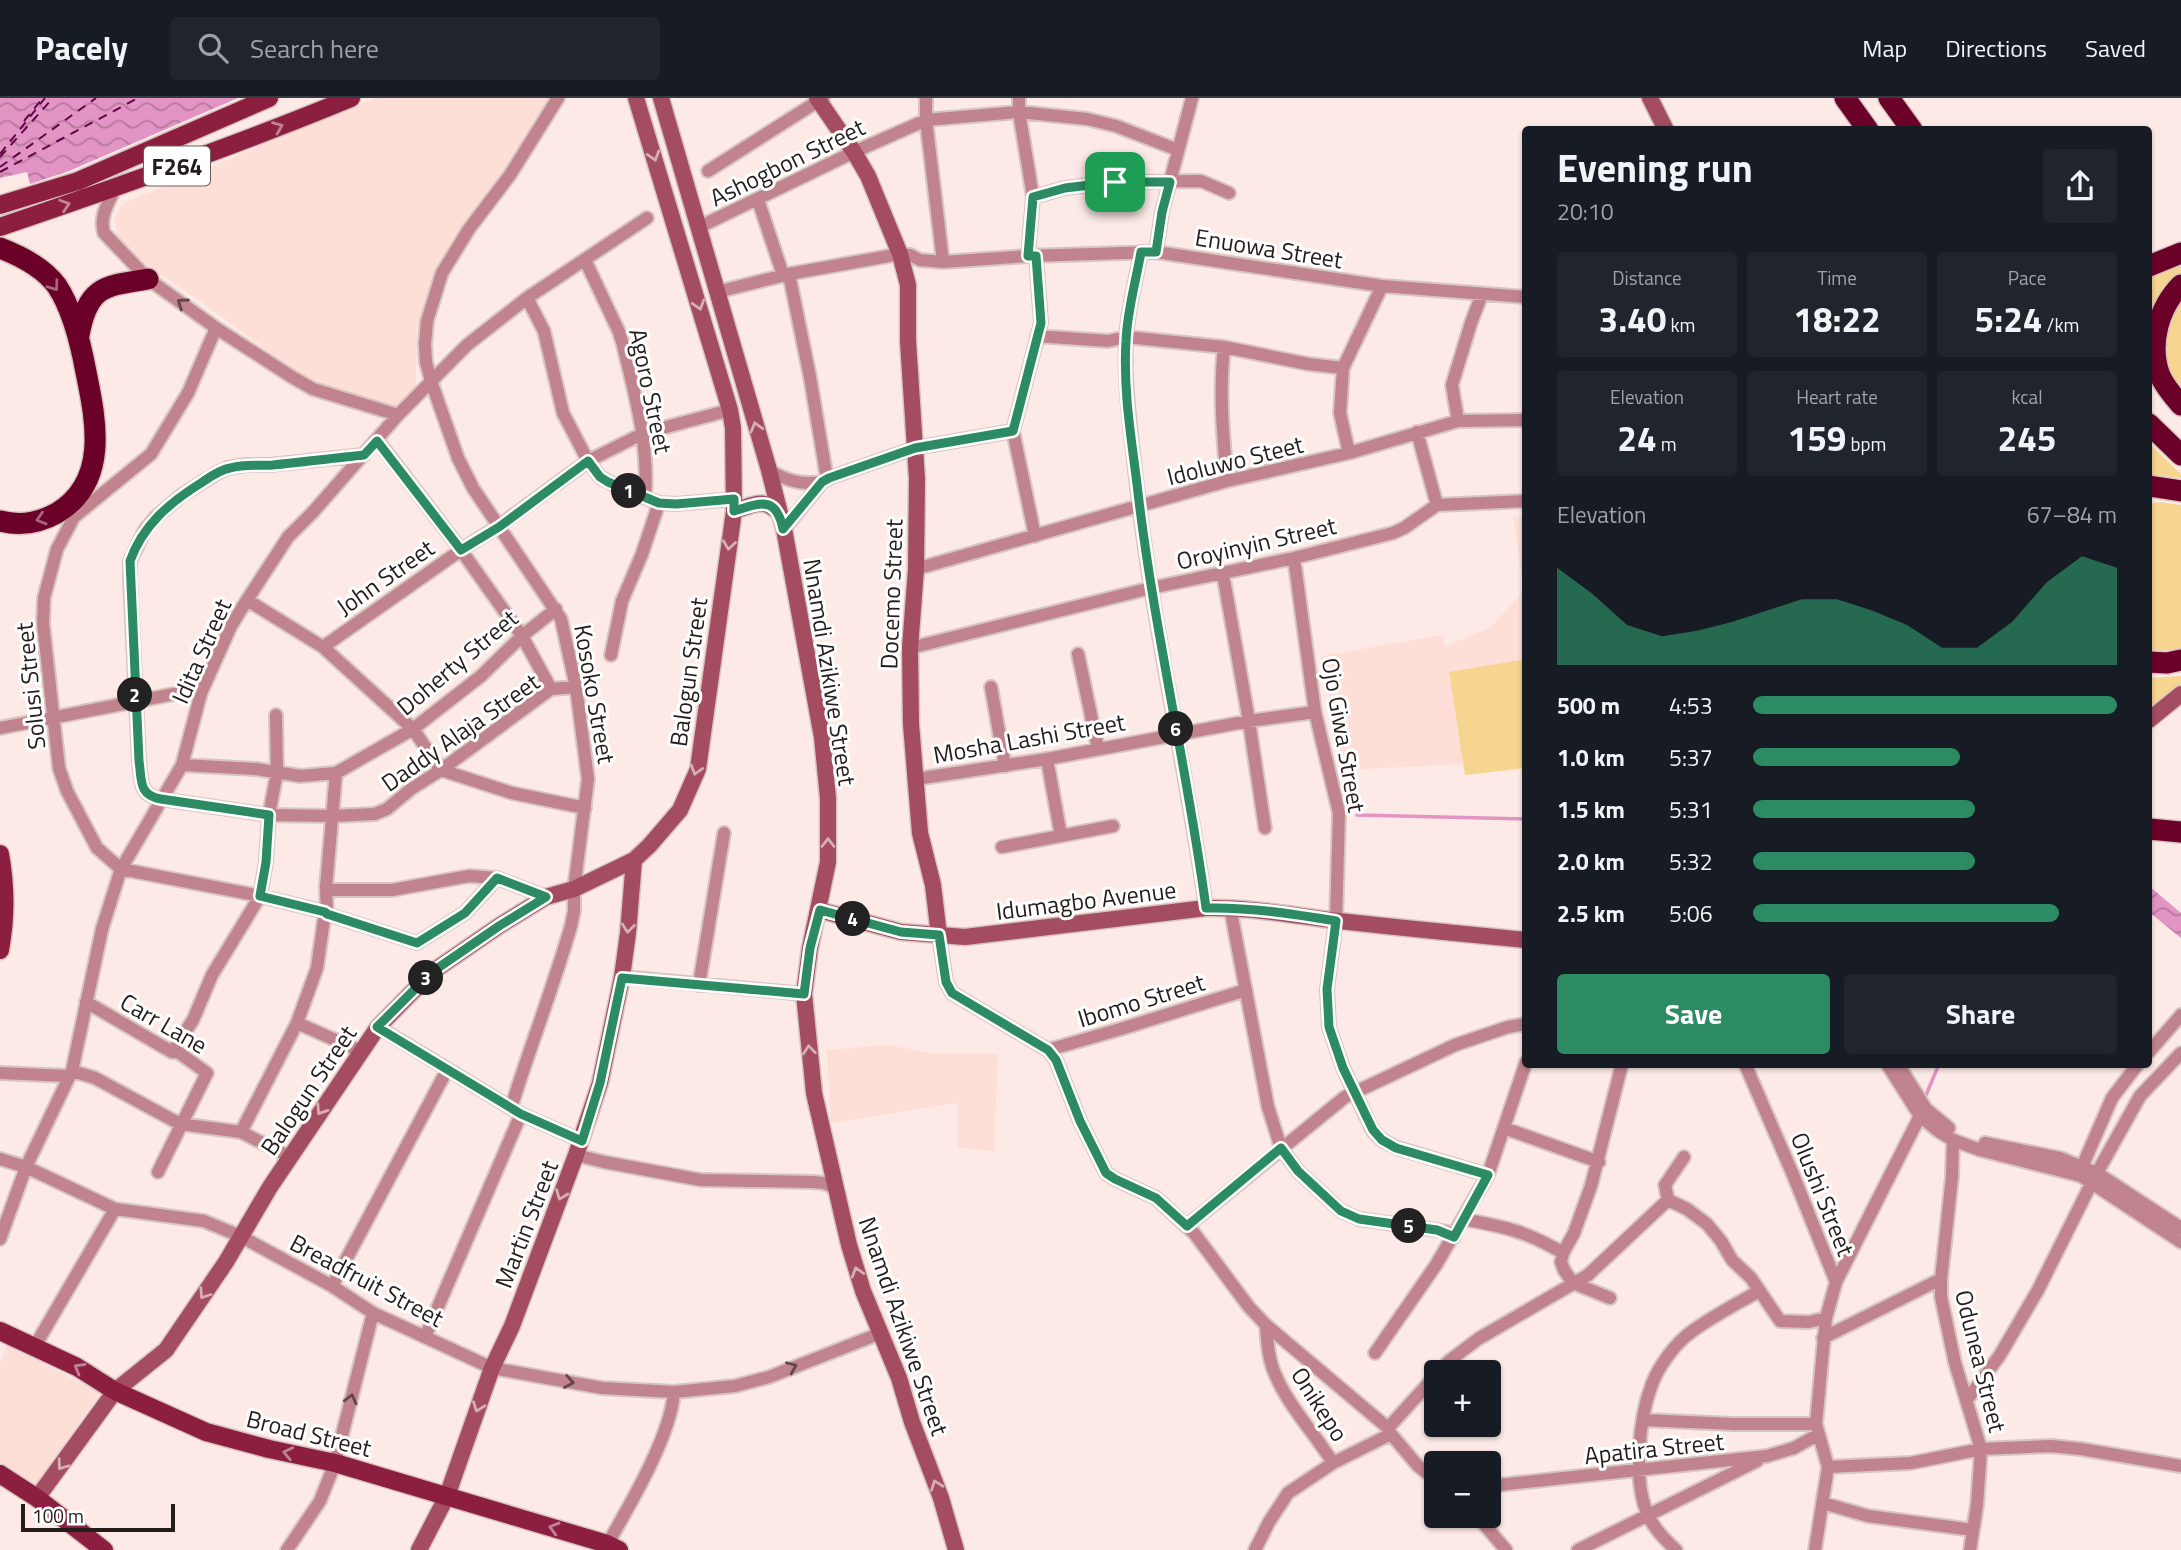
<!DOCTYPE html>
<meta charset="utf-8">
<style>
body{margin:0;font-family:"Titillium Web",sans-serif;background:#20242c;color:#f1f3f6;height:100vh;display:flex;flex-direction:column;font-size:26px;white-space:nowrap}
*{box-sizing:border-box;margin:0}
p{font-size:23px;color:#9ea1a6}
.icon{flex:none;width:38px;height:38px;fill:none;stroke:currentColor;stroke-width:2;stroke-linecap:round;stroke-linejoin:round}
.map{position:relative;flex:1;overflow:hidden}
.sheet{position:absolute;left:1522px;top:28px;width:630px;height:942px;display:flex;flex-direction:column;background:#171b24;border-radius:7px;box-shadow:0 2px 5px #0004}
.sheet>*{flex:none}
.fabs{position:absolute;left:1424px;top:1262px;display:grid;gap:14px}
.fabs a{display:grid;place-items:center;width:77px;height:77px;border-radius:7px;background:#171b24;box-shadow:0 2px 5px #0004;font-size:35px}
.scale{position:absolute;left:21px;bottom:18px;width:154px;box-sizing:border-box;padding-left:7px;border:4px solid #251d1b;border-top:0;font-size:19px;line-height:24px;white-space:nowrap;color:#251d1b;-webkit-text-stroke:5px #fff;paint-order:stroke}
.pin{position:absolute;display:grid;place-items:center;width:60px;height:60px;color:#fff;margin:-30px;border-radius:14px;box-shadow:0 4px 10px #0006}
.km{position:absolute;width:35px;height:35px;margin:-18px;border-radius:50%;background:#222;color:#fff;font-size:19px;line-height:35px;text-align:center}
.round{display:grid;place-items:center;flex:none;width:74px;height:74px;border-radius:7px;background:#20242c}
.headline{display:flex;align-items:center;justify-content:space-between;height:119px;padding:0 35px}
h1{font-size:38px;font-weight:700;line-height:52px}
.stats{display:grid;grid-template-columns:repeat(3,1fr);gap:10px;height:119px;padding:7px 35px}
.stats div{display:grid;align-content:center;border-radius:7px;background:#20242c;text-align:center}
.stats b{font-size:35px;font-weight:700}
.stats small{font-size:19px;font-weight:400}
.stats p{font-size:19px}
.chart{height:196px;padding:14px 35px}
.chart p{display:flex;justify-content:space-between}
.chart svg{width:100%;height:126px;margin-top:7px;fill:#2c8b63;opacity:.7}
.primary-button{display:flex;gap:14px;margin-top:auto;padding:14px 35px}
.primary-button a{flex:1;height:80px;border-radius:7px;background:#2c8b63;color:#fff;font-size:28px;font-weight:700;line-height:80px;text-align:center}
.primary-button a+a{background:#20242c;color:#f1f3f6}
ul{padding:0 35px;list-style:none;font-size:23px}
li{display:grid;grid-template-columns:112px 84px 1fr;align-items:center;height:52px}
li i{height:18px;border-radius:9px;background:#2c8b63}
header{display:flex;align-items:center;gap:42px;box-sizing:border-box;height:98px;padding:0 35px;background:#171b24;border-bottom:2px solid #363941}
header strong{font-size:33px}
nav{display:flex;gap:38px;margin-inline-start:auto;font-size:24px}
.search{width:490px;height:63px;background:#20242c;display:flex;align-items:center;gap:18px;box-sizing:border-box;padding:0 24px;border-radius:7px;color:#9ea1a6;font-size:26px}
.map>svg:first-child{display:block}
.built{fill:#fedfd7}
.grass{fill:#f6d591}
.water{fill:url(#water-waves)}
.lines{fill:none;stroke-linecap:round;stroke-linejoin:round}
.stream{stroke:#e294c4;stroke-width:3.5}
.ferry{stroke:#64044b;stroke-width:2;stroke-dasharray:9 7;stroke-linecap:butt}
.street-casing{stroke:#d6c5c1;stroke-width:16}
.secondary-casing{stroke:#d6c5c1;stroke-width:19}
.primary-casing{stroke:#d6c5c1;stroke-width:21}
.highway-casing{stroke:#d6c5c1;stroke-width:24}
.street{stroke:#c1838d;stroke-width:12}
.secondary{stroke:#a44c60;stroke-width:16}
.primary{stroke:#8c1e40;stroke-width:18}
.highway{stroke:#6b0029;stroke-width:21}
.oneway{stroke:#c08396}
.oneway2{stroke:#d6aeb7}
.oneway3{stroke:#a6667f}
.oneway4{stroke:#634649}
.route-casing{stroke:#fff;stroke-width:14}
.route{stroke:#2c8b63;stroke-width:9}
.labels{text-anchor:middle;dominant-baseline:central;stroke-width:6;stroke-linejoin:round;paint-order:stroke}
.shield{fill:#fff;stroke:#66615f;stroke-width:2}
.shield-label{font-size:23px;font-weight:bold;fill:#251d1b}
.street-label{font-size:24px;fill:#251d1b;stroke:#fff}
</style>
<header>
<strong>Pacely</strong>
<div class="search"><svg class="icon" aria-label="search" viewBox="0 0 24 24"><circle cx="10" cy="10" r="6"/><path d="M15 15l6 6"/></svg>Search here</div>
<nav><a>Map</a><a>Directions</a><a>Saved</a></nav>
</header>
<div class="map">
<svg width="2181" height="1452" viewBox="0 0 2181 1452">
<defs>
<pattern id="water-waves" width="16" height="10" patternUnits="userSpaceOnUse" patternTransform="scale(1.75)"><rect width="16" height="10" fill="#e294c4"/><path d="M0 5q4-4 8 0t8 0" fill="none" stroke="#b7789e"/></pattern>
</defs>
<rect width="100%" height="100%" fill="#fdeae6"/>
<path class="built" d="M375,0H558L493,91L446,152L417,230L416,289L392,313L297,275L200,203L147,168L117,138L115,119L124,105Z
M1513,418L1526,419V561L1449,575L1464,666L1344,672L1321,558L1443,537L1445,548L1490,530L1524,493Z
M888,947L936,956H998L994,1053L958,1050L957,1005L831,1025L827,952Z
M7,1246L100,1295L36,1387L0,1364V1266Z"/>
<path class="grass" d="M2181,166V177L2149,225V179Z
M2181,204V298C2163,266 2158,235 2181,204Z
M2149,345L2181,376V380L2157,377L2149,379Z
M2159,404L2181,407V551L2174,553L2149,552V406Z
M1526,561V670L1465,677L1449,574Z
M2181,578V586L2149,610V580Z"/>
<path class="water" d="M0,0H238L69,73L30,86L27,74L0,80Z
M2149,788L2181,815V840L2149,814Z"/>
<g class="lines">
<path class="stream" d="M1357,717L1526,721
M1924,1002L1939,966"/>
<path class="ferry" d="M24,23L43,0
M0,56L45,0
M0,59L53,0
M0,69L96,0
M0,74L138,0"/>
<defs>
<path id="street" d="M926,0V22L943,164
M1019,0V14L1033,99L1028,158
M708,73L823,0
M115,91C108,105 99,119 104,135L148,181L216,230L292,279L313,291L398,317
M1033,99L1065,90L1115,84L1201,83L1229,95
M758,102L783,177
M699,129L854,54L926,22L1019,14L1087,21L1116,28L1178,52
M1141,154C1136,183 1127,213 1126,243C1124,289 1131,335 1136,380C1152,525 1186,667 1206,810
M1156,154L1162,114L1192,0
M585,162L619,234L623,247C635,297 649,346 645,398
M789,176L810,279L827,381
M717,194L789,176L900,156L910,157L920,162L943,164L1028,158L1156,154L1382,188L1526,199
M527,200L544,233L563,315L588,363L600,379L618,389L659,405L676,406L734,401
M216,230L188,295L151,356L74,419L57,451L44,500L43,525L59,670L67,693L97,750L121,771L260,798L325,814
M1037,238L1108,243L1126,239L1224,249L1308,266L1343,270
M1224,249C1219,294 1223,338 1227,383
M1458,323L1452,287L1471,225L1482,196
M1417,334L1437,407
M378,343L461,452L522,538L551,591
M1349,355L1340,315L1343,270L1382,188
M364,357L270,367H246L228,370L217,375L182,397L156,419L145,432L130,463V480L139,663C142,682 138,697 161,701L269,717L332,718L375,716L387,711L411,691L441,672L551,591L576,589
M769,372C787,383 801,387 822,384
M784,431L822,384L829,380L915,350L1013,333
M1035,438L1013,333L1041,225L1036,158
M1294,460L1315,614L1339,715L1336,823L1327,891L1329,929L1343,970L1354,993L1373,1033L1382,1042L1397,1050L1488,1077
M916,471L1227,383L1349,355L1458,323L1526,322
M1223,476L1249,623L1265,730
M247,502L323,549L413,631L441,672L512,695L585,710
M323,549L461,452L499,428L588,363L644,335L730,312
M910,550L1151,490L1294,460L1393,435L1404,430L1437,407L1526,403
M1078,556L1098,650
M611,557L622,503L642,456L659,405
M991,589L1005,668
M0,630L179,595H201
M1047,661L1061,738
M182,667L256,671L300,678L336,675L413,631L481,578L522,538L556,511
M916,681L1047,661L1249,623L1315,614
M1002,749L1113,728
M326,789L332,792H392L469,778L497,780L546,799
M1230,809L1268,1009L1281,1050L1298,1073L1341,1113L1359,1121L1437,1132L1447,1134L1454,1139
M327,816L417,845L465,815L497,780
M939,837L946,884L952,895L1048,952L1056,962L1080,1023L1106,1075L1115,1081L1156,1100L1194,1135L1249,1209L1266,1227L1388,1330L1391,1336L1418,1368L1437,1383
M622,879L804,896
M699,887L724,735
M86,904L172,954H178L207,975L158,1074
M297,925L360,953
M378,929L521,1016L582,1043
M1048,952L1124,930L1246,892
M172,954L193,922L212,877L260,798L266,764L269,717L277,674L276,617
M2149,954L2181,917
M1745,966L1794,1079L1836,1184
M1887,966L1920,1018L1938,1033L1953,1042L1980,1052L2081,1078L2181,1144
M1898,966L1926,1011L1949,1030
M72,973L95,980L180,1026L241,1034L290,1059
M0,975L69,978
M511,1010C530,949 553,890 571,828L574,813V791L588,681L576,589L561,521L473,390L458,360L431,283L426,264L425,246L427,223L442,175L469,131L510,77L558,0
M1504,1030L1599,1064
M241,1034L297,925L317,870L325,814L327,816L326,789L336,675
M1953,1042L1952,1079L1941,1181V1199L1955,1265L1981,1351L1977,1407L1970,1452
M1985,1045L2060,1060L2097,1075L2181,1130
M576,1057L604,1064L701,1082L813,1084L824,1085L836,1090
M0,1061L26,1069L115,1111L204,1123L240,1138L332,1188L373,1215L492,1270L602,1290L674,1294L735,1288L769,1279L881,1235
M2082,1069L2112,1000L2138,966
M2097,1075L2140,998L2181,955
M1668,1102L1687,1111L1707,1126L1721,1143L1732,1162L1751,1180L1780,1223L1809,1224L1826,1220
M1463,1121C1505,1129 1526,1133 1563,1155
M1187,1128L1345,999L1455,947L1508,929L1526,926
M0,1141L26,1069L72,973L102,831L121,771L182,667L201,595L231,528L247,502L288,439L313,414L398,317L467,247L527,200L647,120
M1573,1185L1564,1172L1561,1164L1563,1155L1574,1135L1591,1088L1622,966
M1573,1185L1610,1200
M332,1188L447,972
M1266,1227C1267,1242 1268,1257 1273,1271C1286,1306 1314,1334 1333,1365
M425,1239L521,1016
M1823,1240L1941,1181
M35,1248L115,1111
M1375,1255L1436,1167L1488,1077L1526,964
M1439,1274L1449,1263L1478,1241L1588,1177L1668,1102L1665,1087L1684,1059
M1967,1302L2000,1257L2038,1192L2092,1084
M1643,1322L1734,1326H1816
M1388,1330L1437,1276
M1828,1369L1911,1365L1981,1351L2051,1348L2081,1351L2181,1368
M1489,1388L1767,1358L1794,1350L1819,1336
M1823,1405L1868,1418L1973,1432
M1477,1418L1506,1452
M287,1452L320,1403L335,1365L373,1215
M604,1452C627,1412 671,1339 674,1294
M1255,1452L1269,1424L1288,1395L1333,1365L1391,1336
M1578,1452L1757,1363
M1676,1452C1665,1442 1655,1432 1649,1419C1632,1385 1639,1320 1652,1286C1658,1270 1672,1250 1686,1238C1707,1221 1735,1207 1759,1193
M1815,1452L1828,1369L1816,1326L1826,1220L1836,1184L1920,1018"/>
<path id="secondary" d="M661,0L769,372L784,431L822,639L828,700V764L810,850L804,896L814,995L849,1147L863,1193L899,1280L912,1324L941,1400L956,1452
M817,0L854,54L868,78L900,156L908,187V243L917,381L916,471L910,550L911,626L920,735L933,787L939,837
M1650,0L1666,32
M734,413C754,407 763,398 780,416
M2149,622L2181,596
M819,812L901,834L965,839L1206,810C1252,809 1295,818 1339,823C1402,830 1464,836 1526,842
M37,1400L115,1293L166,1252L226,1164L270,1089L378,929L432,874L499,828L546,799L574,791L634,762L649,748L680,712L698,671L734,413L733,330L730,312L636,0
M419,1452L447,1398L492,1270L512,1228L576,1057L600,985L622,879L628,835L634,762"/>
<path id="primary" d="M0,107L78,83L269,0
M0,129C118,89 235,48 351,0
M0,756C6,789 6,820 0,852
M0,1233L77,1269L115,1293L206,1334L269,1351L335,1365L607,1446L619,1452
M0,1376L37,1400L104,1452"/>
<path id="highway" d="M1845,0L1868,32
M1889,0L1912,32
M0,150C21,158 43,169 57,188C73,212 81,247 86,274C96,323 109,384 57,415C39,425 19,428 0,423
M2149,168L2181,155
M2181,187C2159,209 2149,245 2159,275C2163,286 2173,298 2181,307
M79,237C88,188 104,188 148,181
M2149,326L2181,357
M2149,388L2181,393
M2149,564L2167,565L2181,562
M2149,731L2181,734"/>
</defs>
<use href="#street" class="street-casing"/>
<use href="#secondary" class="secondary-casing"/>
<use href="#primary" class="primary-casing"/>
<use href="#highway" class="highway-casing"/>
<use href="#street" class="street"/>
<use href="#secondary" class="secondary"/>
<use href="#primary" class="primary"/>
<use href="#highway" class="highway"/>
</g>
<defs><path id="oneway-chevron" d="M-2-3.5L2.5 0L-2 3.5" fill="none" stroke-width="1.6" stroke-linecap="round" stroke-linejoin="round" transform="scale(1.75)"/></defs>
<g class="oneway">
<use href="#oneway-chevron" transform="translate(278 29) rotate(-22)"/>
<use href="#oneway-chevron" transform="translate(65 107) rotate(-18)"/>
<use href="#oneway-chevron" transform="translate(79 1270) rotate(-150)"/>
<use href="#oneway-chevron" transform="translate(288 1355) rotate(-168)"/>
<use href="#oneway-chevron" transform="translate(554 1430) rotate(-164)"/>
</g>
<g class="oneway2">
<use href="#oneway-chevron" transform="translate(654 58) rotate(73)"/>
<use href="#oneway-chevron" transform="translate(699 207) rotate(73)"/>
<use href="#oneway-chevron" transform="translate(756 329) rotate(-106)"/>
<use href="#oneway-chevron" transform="translate(729 447) rotate(98)"/>
<use href="#oneway-chevron" transform="translate(696 672) rotate(107)"/>
<use href="#oneway-chevron" transform="translate(828 745) rotate(-90)"/>
<use href="#oneway-chevron" transform="translate(628 830) rotate(96)"/>
<use href="#oneway-chevron" transform="translate(809 952) rotate(-96)"/>
<use href="#oneway-chevron" transform="translate(321 1012) rotate(123)"/>
<use href="#oneway-chevron" transform="translate(561 1097) rotate(111)"/>
<use href="#oneway-chevron" transform="translate(857 1174) rotate(-107)"/>
<use href="#oneway-chevron" transform="translate(204 1196) rotate(124)"/>
<use href="#oneway-chevron" transform="translate(478 1309) rotate(110)"/>
<use href="#oneway-chevron" transform="translate(62 1367) rotate(126)"/>
<use href="#oneway-chevron" transform="translate(936 1387) rotate(-110)"/>
</g>
<g class="oneway3">
<use href="#oneway-chevron" transform="translate(54 188) rotate(54)"/>
<use href="#oneway-chevron" transform="translate(41 421) rotate(163)"/>
</g>
<g class="oneway4">
<use href="#oneway-chevron" transform="translate(182 205) rotate(-145)"/>
<use href="#oneway-chevron" transform="translate(792 1269) rotate(-23)"/>
<use href="#oneway-chevron" transform="translate(569 1284) rotate(10)"/>
<use href="#oneway-chevron" transform="translate(351 1301) rotate(-76)"/>
</g>
<g class="lines">
<defs>
<path id="route" d="M1115,84H1170L1162,114L1156,154H1141C1136,183 1127,213 1126,243C1123,291 1131,338 1137,386C1153,528 1187,668 1206,810C1250,809 1293,816 1336,823L1327,891L1329,929L1343,970L1373,1032L1382,1042L1396,1050L1488,1077L1454,1139L1437,1132L1359,1121L1341,1113L1298,1073L1281,1050L1187,1128L1156,1100L1115,1081L1106,1075L1080,1023L1056,962L1048,952L952,895L946,884L939,837L901,834L820,812L810,850L804,896L622,880L600,985L582,1043L521,1016L377,929L432,874L499,828L546,799L497,780L465,815L417,845L327,816L325,814L260,798L266,764L269,717L161,701C138,697 142,682 139,663L130,463C143,427 169,405 201,385C210,379 219,372 230,370C244,366 258,368 273,367C303,364 334,360 364,357L377,343L461,452L499,429L588,363L600,379L608,384L659,405L676,406L734,401V413C760,405 776,397 783,431L822,384L829,380L915,350L1013,333L1041,225L1036,158H1028L1033,99L1065,90Z"/>
</defs>
<use href="#route" class="route-casing"/>
<use href="#route" class="route"/>
</g>
<g class="labels">
<rect class="shield" x="144" y="48.5" width="66" height="39" rx="5"/>
<g class="shield-label">
<text x="177" y="68">F264</text>
</g>
<g class="street-label">
<text transform="translate(787 64) rotate(-26)">Ashogbon Street</text>
<text transform="translate(1269 150) rotate(9)">Enuowa Street</text>
<text transform="translate(651 293) rotate(78)">Agoro Street</text>
<text transform="translate(1235 362) rotate(-14)">Idoluwo Steet</text>
<text transform="translate(1256 445) rotate(-13)">Oroyinyin Street</text>
<text transform="translate(385 479) rotate(-35)">John Street</text>
<text transform="translate(891 496) rotate(-88)">Docemo Street</text>
<text transform="translate(201 553) rotate(-66)">Idita Street</text>
<text transform="translate(457 564) rotate(-40)">Doherty Street</text>
<text transform="translate(688 574) rotate(-82)">Balogun Street</text>
<text transform="translate(830 574) rotate(81)">Nnamdi Azikiwe Street</text>
<text transform="translate(30 588) rotate(-96)">Solusi Street</text>
<text transform="translate(595 596) rotate(80)">Kosoko Street</text>
<text transform="translate(460 634) rotate(-35)">Daddy Alaja Street</text>
<text transform="translate(1344 637) rotate(80)">Ojo Giwa Street</text>
<text transform="translate(1029 640) rotate(-10)">Mosha Lashi Street</text>
<text transform="translate(1086 802) rotate(-7)">Idumagbo Avenue</text>
<text transform="translate(1141 902) rotate(-17)">Ibomo Street</text>
<text transform="translate(164 925) rotate(30)">Carr Lane</text>
<text transform="translate(308 992) rotate(-56)">Balogun Street</text>
<text transform="translate(1823 1096) rotate(68)">Olushi Street</text>
<text transform="translate(526 1126) rotate(-69)">Martin Street</text>
<text transform="translate(367 1182) rotate(28)">Breadfruit Street</text>
<text transform="translate(904 1228) rotate(71)">Nnamdi Azikiwe Street</text>
<text transform="translate(1981 1263) rotate(76)">Odunea Street</text>
<text transform="translate(1320 1306) rotate(57)">Onikepo</text>
<text transform="translate(309 1335) rotate(14)">Broad Street</text>
<text transform="translate(1654 1350) rotate(-6)">Apatira Street</text>
</g>
</g>
</svg>
<div class="fabs">
<a>+</a>
<a>−</a>
</div>
<div class="scale">100 m</div>
<div class="pin" style="left:1115px;top:84px;background:#1e9e55"><svg class="icon" aria-label="arrive" viewBox="0 0 24 24"><path d="M6 21V4h12l-3 4 3 4H6"/></svg></div>
<b class="km" style="left:629px;top:393px">1</b>
<b class="km" style="left:135px;top:597px">2</b>
<b class="km" style="left:426px;top:880px">3</b>
<b class="km" style="left:853px;top:821px">4</b>
<b class="km" style="left:1409px;top:1128px">5</b>
<b class="km" style="left:1176px;top:631px">6</b>
<section class="sheet">
<div class="headline"><div><h1>Evening run</h1><p>20:10</p></div><a class="round"><svg class="icon" aria-label="share" viewBox="0 0 24 24"><path d="M12 15V3M7 8l5-5 5 5M5 13v7h14v-7"/></svg></a></div>
<div class="stats">
<div><p>Distance</p><b>3.40<small> km</small></b></div>
<div><p>Time</p><b>18:22</b></div>
<div><p>Pace</p><b>5:24<small> /km</small></b></div>
</div>
<div class="stats">
<div><p>Elevation</p><b>24<small> m</small></b></div>
<div><p>Heart rate</p><b>159<small> bpm</small></b></div>
<div><p>kcal</p><b>245</b></div>
</div>
<div class="chart"><p><span>Elevation</span>67–84 m</p>
<svg viewBox="0 0 160 44" preserveAspectRatio="none"><path d="M0 44V10L10 19L20 30L30 34L40 32L50 29L60 25L70 21L80 21L90 25L100 30L110 38L120 38L130 29L140 15L150 6L160 10V44z"/></svg>
</div>
<ul>
<li><b>500 m</b>4:53<i style="width:100%"></i></li>
<li><b>1.0 km</b>5:37<i style="width:57%"></i></li>
<li><b>1.5 km</b>5:31<i style="width:61%"></i></li>
<li><b>2.0 km</b>5:32<i style="width:61%"></i></li>
<li><b>2.5 km</b>5:06<i style="width:84%"></i></li>
</ul>
<div class="primary-button"><a>Save</a><a>Share</a></div>
</section>
</div>
